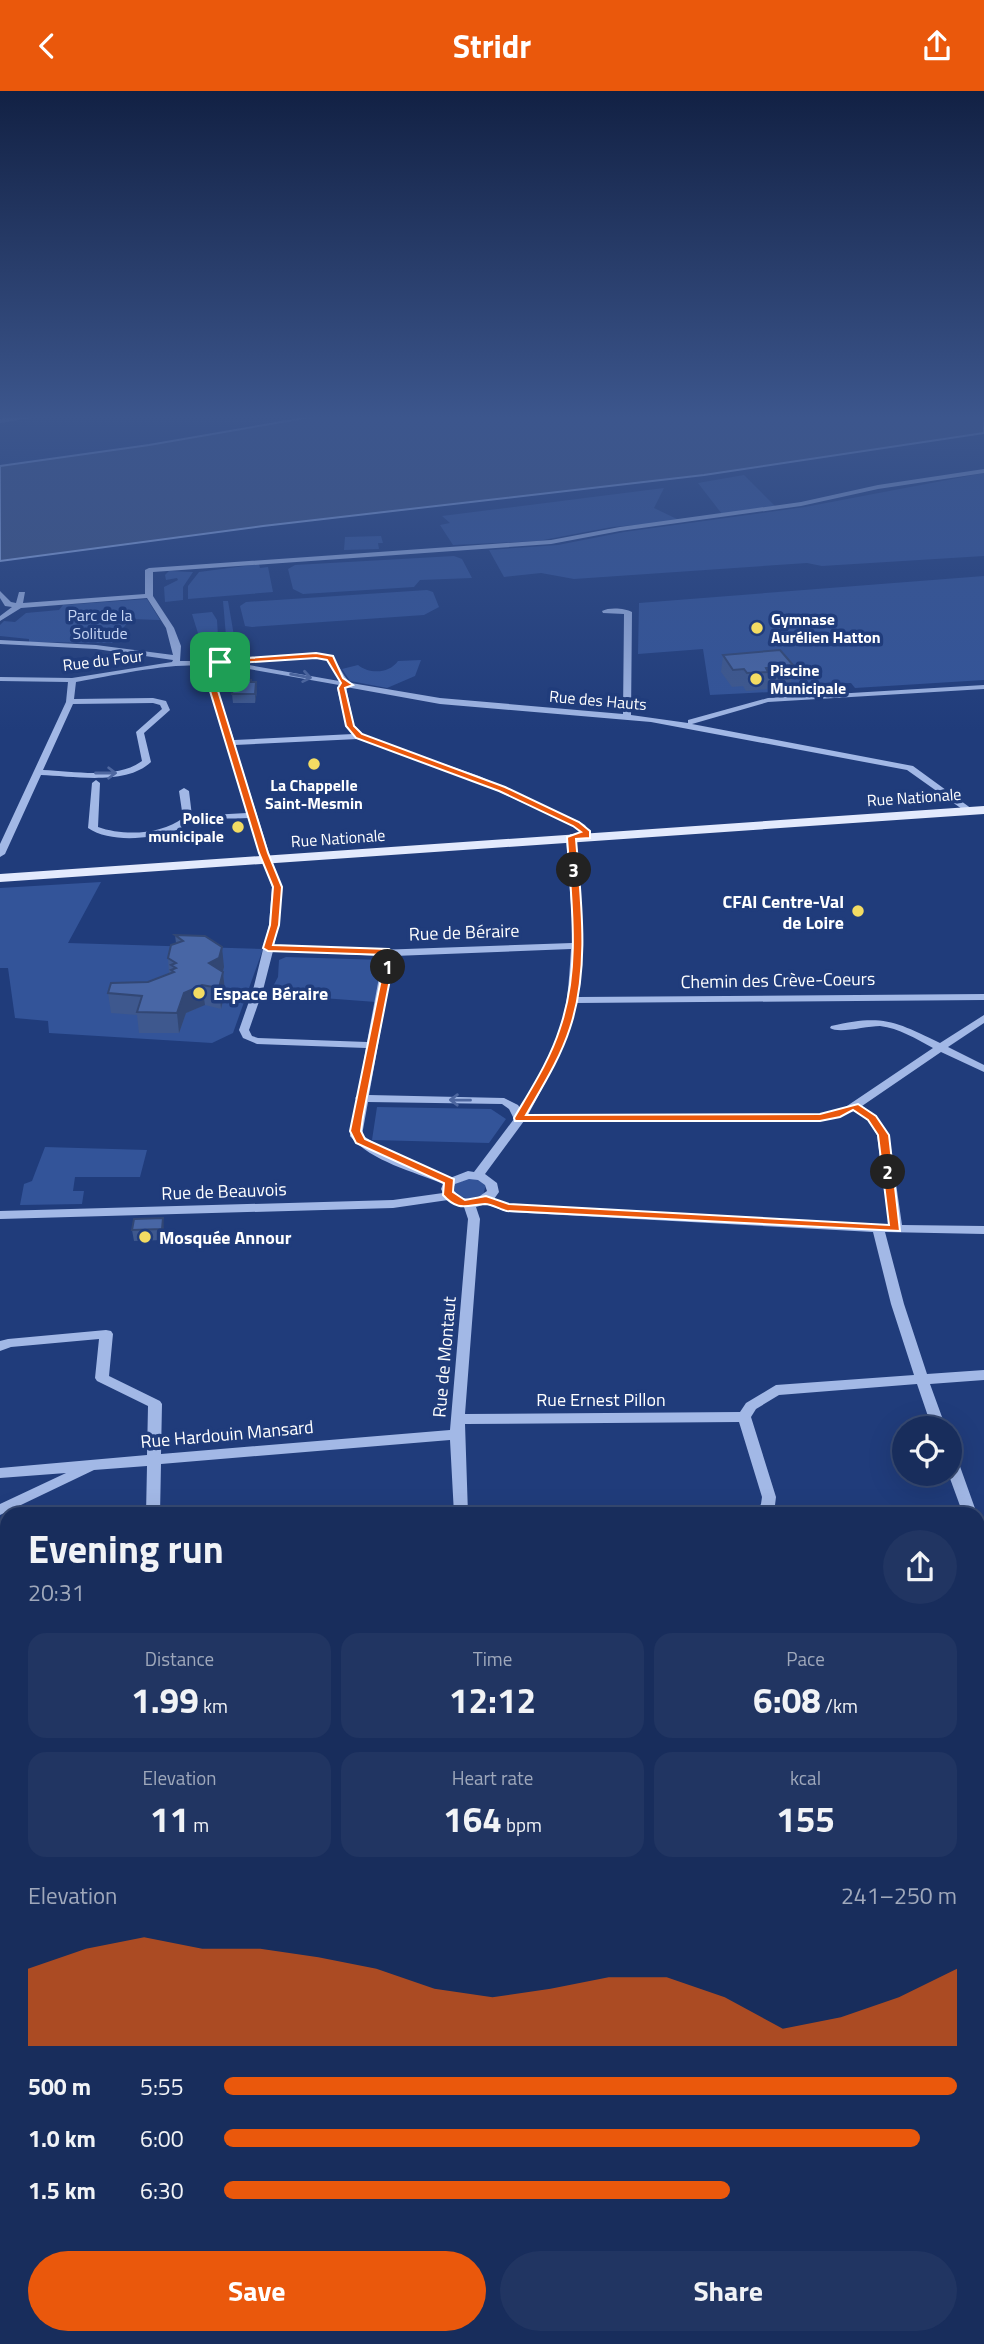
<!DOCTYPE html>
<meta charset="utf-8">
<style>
body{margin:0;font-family:"Titillium Web",sans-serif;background:#213562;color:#f1f3f6;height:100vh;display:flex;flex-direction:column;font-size:26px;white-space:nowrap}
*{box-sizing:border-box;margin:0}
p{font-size:23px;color:#9fa8bb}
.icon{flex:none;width:38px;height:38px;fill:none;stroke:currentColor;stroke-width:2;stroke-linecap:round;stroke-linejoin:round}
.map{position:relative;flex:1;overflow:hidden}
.details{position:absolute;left:0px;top:1416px;width:985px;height:838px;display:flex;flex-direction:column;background:#182d5c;border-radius:21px 21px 0 0;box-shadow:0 7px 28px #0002,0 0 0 2px #364972}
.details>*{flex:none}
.controls{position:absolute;left:892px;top:1325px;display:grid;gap:14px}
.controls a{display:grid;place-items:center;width:70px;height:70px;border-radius:50%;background:#182d5c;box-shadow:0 7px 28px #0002,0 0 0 2px #364972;font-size:35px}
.pin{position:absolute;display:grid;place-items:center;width:60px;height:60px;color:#fff;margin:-30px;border-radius:14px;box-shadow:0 4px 10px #0006}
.km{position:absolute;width:35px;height:35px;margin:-18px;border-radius:50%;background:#222;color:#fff;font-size:19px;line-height:35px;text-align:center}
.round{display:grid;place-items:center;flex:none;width:74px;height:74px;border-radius:37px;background:#213562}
.head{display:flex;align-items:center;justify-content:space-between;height:119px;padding:0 28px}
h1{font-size:38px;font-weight:700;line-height:52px}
.metrics{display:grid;grid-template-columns:repeat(3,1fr);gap:10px;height:119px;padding:7px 28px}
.metrics div{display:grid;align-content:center;border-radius:18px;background:#213562;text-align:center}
.metrics b{font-size:35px;font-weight:700}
.metrics small{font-size:19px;font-weight:400}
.metrics p{font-size:19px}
.chart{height:196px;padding:14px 28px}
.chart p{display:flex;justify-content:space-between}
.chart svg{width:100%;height:126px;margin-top:7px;fill:#ea580c;opacity:.7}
.button{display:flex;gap:14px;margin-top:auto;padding:14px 28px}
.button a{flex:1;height:80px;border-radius:42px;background:#ea580c;color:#fff;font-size:28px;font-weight:700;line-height:80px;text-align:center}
.button a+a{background:#213562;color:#f1f3f6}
ul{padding:0 28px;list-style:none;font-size:23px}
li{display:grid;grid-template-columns:112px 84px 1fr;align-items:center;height:52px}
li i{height:18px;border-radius:9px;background:#ea580c}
header{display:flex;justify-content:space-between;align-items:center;height:91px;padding:0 28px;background:#ea580c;color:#fff;font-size:32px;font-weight:700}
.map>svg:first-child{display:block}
.green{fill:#335499}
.water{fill:#3d5281;stroke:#96b1e8;stroke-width:2}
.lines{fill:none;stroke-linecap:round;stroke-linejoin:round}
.minor{fill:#a2b8e6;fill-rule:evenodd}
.major{fill:#e3eafd;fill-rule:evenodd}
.rail-far1-casing{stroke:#fff;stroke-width:8}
.rail-casing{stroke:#fff;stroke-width:10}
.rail-far1{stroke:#203c7b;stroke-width:5;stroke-dasharray:16;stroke-linecap:butt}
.rail{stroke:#203c7b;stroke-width:7;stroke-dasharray:20;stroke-linecap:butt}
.wall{fill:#3e588e}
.shaded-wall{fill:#324774}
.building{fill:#4866a5;stroke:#324774;stroke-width:2}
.oneway{stroke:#4e67a0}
.route{fill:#ea580c;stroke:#fff;stroke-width:2;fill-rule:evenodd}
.poi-dot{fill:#f3dc63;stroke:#203c7b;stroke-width:2.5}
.labels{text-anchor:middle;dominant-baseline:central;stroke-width:7;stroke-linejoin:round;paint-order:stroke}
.far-park-label{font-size:16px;fill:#c5d5f5;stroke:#203c7b}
.far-poi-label{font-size:16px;font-weight:bold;fill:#fff;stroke:#203c7b;text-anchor:start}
.far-street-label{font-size:16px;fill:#fff;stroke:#203c7b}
.poi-label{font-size:18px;font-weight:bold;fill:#fff;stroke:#203c7b;text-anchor:start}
.street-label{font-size:18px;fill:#fff;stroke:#203c7b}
</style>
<header><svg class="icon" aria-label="back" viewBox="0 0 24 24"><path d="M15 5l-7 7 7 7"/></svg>Stridr<svg class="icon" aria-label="share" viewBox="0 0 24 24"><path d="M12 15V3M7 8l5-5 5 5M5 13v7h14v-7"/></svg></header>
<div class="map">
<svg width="984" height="2253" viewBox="0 0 984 2253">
<rect width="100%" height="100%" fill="#203c7b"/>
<path class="green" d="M984,382V465L822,475L807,472L574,488L541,482L504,486L489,459L558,454L624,441L805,416Z
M744,384L775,415L722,423L698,392Z
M664,397L654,417L681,430L612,436L538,450L453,454L440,434L450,432L442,425Z
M381,445L383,452H378L379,458L344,459L345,446Z
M454,465L462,468L472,487L420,489L414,496L303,503L293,498L288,478L295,474Z
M259,473L260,477L268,476L273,501L188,508V495L199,481Z
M169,480L193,481L183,496V509L165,511L164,496L178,489L177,487L166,489L165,484Z
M984,485V589L855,597L851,592L812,593L811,599L710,604L703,558L638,563L639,512Z
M427,499L433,501L439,516L424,524L252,536L245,535L240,515L246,511Z
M147,508L160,529L130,528L112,552L29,551V548L0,545V534L4,530L15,531L26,522L59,519L63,514Z
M223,510H228L237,562L206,568L192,523L212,521L217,529L218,545H226Z
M421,569L415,585L387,597L350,590L342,578L358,574C369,583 389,583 398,570Z
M101,791L68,852L263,858L233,942L212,952L49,942L48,930L15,927L8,877H0V797Z
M286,866L384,869L376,911L269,903L278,886L279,869Z
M377,1016L491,1018L506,1028L489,1052L372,1049Z
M45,1056L147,1059L140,1086H75L73,1100H84L82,1113L20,1114L24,1093L32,1090Z
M469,1087L479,1089L486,1094L483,1104L468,1108L455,1103V1093Z"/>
<path class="water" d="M322,324H984V342L704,384L263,435L0,470V375L149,354Z"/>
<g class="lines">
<path class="minor" d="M28,324H49L0,332V328Z
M984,378V382L878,398L801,415L620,440L551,453L153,481V505L174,537L181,555L180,570H202L211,574H249L339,590L329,572L324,567L239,571L235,569L239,567L326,563C339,568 340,583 351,592L440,607L623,623L624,523L603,522L602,520C609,516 625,517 632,521L631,624L688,632V629L768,607L984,594V598L768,611L692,633L913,675L972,718V722L969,723L907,679L651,631L440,613L346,596L354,634L366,646L479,685L580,731L585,734L592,745L587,748L584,747L578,738L574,735L473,689L358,648L235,654L269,762L282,796L279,834L274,854L378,859L572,852L573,841L566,746L571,743L576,746L583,841L578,906L984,903V909L577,912C567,953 548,987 528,1024L820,1023L844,1017L933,957C916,948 899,937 880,935C866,935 839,943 830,937L831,935C882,923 895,930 940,952L984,924V932L948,956L984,974V981L941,961L862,1015L876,1025L889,1044L902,1134L984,1135V1143L885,1141L904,1213L927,1283L984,1279V1289L930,1293L946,1337H932L917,1293L779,1304L756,1318L751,1326L776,1406L775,1414L770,1423H755L761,1413L762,1406L739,1331L465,1333L468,1423H454L450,1349L161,1373L160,1423H146L147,1375L94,1379L0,1424V1413L66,1382L0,1387V1377L147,1364L148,1315L97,1290L95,1287L99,1248L11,1256L0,1260V1250L8,1248L106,1239L111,1240L113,1243L109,1285L160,1310L162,1313L161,1363L450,1339L468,1128L464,1116L448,1109L393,1117L0,1128V1120L393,1109L443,1102L441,1098L443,1093C413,1080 372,1071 350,1045L357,1009L355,1007L358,1004L366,957L257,953L243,947L239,939L253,899L269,834L272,796L249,727C231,728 211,727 193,730C187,732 181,738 174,740C150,748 110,752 88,737L92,692L96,689L100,692L98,736C123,745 161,744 183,727L179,700L184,697L189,700L192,725L247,722L207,590L205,577C188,568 100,587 76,591L74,608L153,607L166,610L170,619L144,642L151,671C126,695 73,685 41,684L5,763L0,766V753L66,611L68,591L0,590V586L72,587L172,571L173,569L96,558L0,553V549L96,554L173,564L166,537L147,507L21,517L0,530V525L12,516L5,515L0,507V500L11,511L16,512L19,501H25L23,512L145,503V479L149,477L551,449L620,436L801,411L878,394ZM213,578H249L339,594L337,597L346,635L353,643L234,649L215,590ZM153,612L160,614L162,618L136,641L142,670C116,689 74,680 43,679L73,613ZM571,858C570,874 569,891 567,907C561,947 540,983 520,1017L518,1014L504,1007L369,1004L394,865ZM273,860L383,865L367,951L258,947L252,945L249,939L263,899ZM368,1011L502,1013L509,1018L514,1028L474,1081L468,1080L450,1087L390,1062L362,1044ZM854,1020L868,1029L877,1044L889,1134L509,1113L494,1108L499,1101L497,1092L485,1083L524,1030L820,1029ZM469,1088L478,1089L485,1094L487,1100L474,1109L459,1106L453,1098L455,1093ZM486,1113L507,1121L873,1141L891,1213L914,1284L776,1294L746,1312L740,1321L465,1323L480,1128L476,1116Z
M950,1362L955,1363L957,1367L977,1423H963L948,1382H950Z
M978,1438L984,1441V1463L978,1460Z
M984,1496V1508L978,1509V1497Z
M7,1526V1539L0,1542V1529Z
M746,2247H767L769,2253H748Z"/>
<path class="major" d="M984,715V723L0,791V783Z"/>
<defs>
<path id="rail-far1" d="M978,1653L984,1652"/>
<path id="rail" d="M0,1760L7,1759
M0,1771L7,1770"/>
</defs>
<use href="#rail-far1" class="rail-far1-casing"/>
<use href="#rail" class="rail-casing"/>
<use href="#rail-far1" class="rail-far1"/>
<use href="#rail" class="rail"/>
</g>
<path class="wall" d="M723,564L793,574L791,592L767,594V598L746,600L743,595L732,596L721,581Z
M251,589L257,600L255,612H233L232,603Z
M175,844L224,876L223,881L225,901L221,918L205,914L186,922L179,942H139L137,924L111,922L108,902L148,891L169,883L168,867L176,852Z
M164,1138L163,1149L134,1150L132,1139Z
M826,2247H978L984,2253H830Z"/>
<path class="shaded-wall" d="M256,591L257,600L255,612V603Z
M222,856L224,876L221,888L209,872Z
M223,881L225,901L221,918L219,897Z
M202,894L205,914L186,922L179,942L177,922L184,902Z
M163,1127L164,1138L163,1149L162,1138Z"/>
<path class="building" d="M780,559L793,574L766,577L768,581L747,582L744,578L733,579L723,564Z
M234,589H251V591H256L255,603H232Z
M175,844L205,845L222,856L219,867L209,872L223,881L219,897L202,894L184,902L177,922L137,921L142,905L108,902L111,892L148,891L174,881L171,879L176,877L171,874L176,872L168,867L171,854L183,850Z
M163,1127L162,1138L132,1139L134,1128Z
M984,1827V2253H842L838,2247H978V1830Z"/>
<defs><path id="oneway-shaft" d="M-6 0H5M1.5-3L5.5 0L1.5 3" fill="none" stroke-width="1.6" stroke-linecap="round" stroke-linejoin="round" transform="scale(1.75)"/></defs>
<g class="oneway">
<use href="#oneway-shaft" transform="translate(301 585) rotate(10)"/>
<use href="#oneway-shaft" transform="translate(106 682)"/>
<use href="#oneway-shaft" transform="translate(460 1009) rotate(-179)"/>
</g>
<linearGradient id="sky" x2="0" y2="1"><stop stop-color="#122144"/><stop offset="0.51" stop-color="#3c568d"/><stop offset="1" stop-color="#3c568d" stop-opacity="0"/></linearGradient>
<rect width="984" height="640" fill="url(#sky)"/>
<path class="route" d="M316,562L333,565L343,587L353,594L345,597L354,635L362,643L505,696L579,731L590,740V747L576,748C581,810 590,877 570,937C560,968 542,996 526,1024L820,1023L858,1013L876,1025L889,1044L900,1140L507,1120C501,1119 492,1113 485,1113C467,1114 458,1121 443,1104L444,1092L356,1052L350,1040L386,864L268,860L263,857L270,834L273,796L259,762L207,590L206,576L220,569ZM316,567L327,569L341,592L338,597L346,635L356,647L499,700L573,735L581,741L567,746C571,809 581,876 560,937C550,969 531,998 514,1027L515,1030H820L840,1026L853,1019L868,1029L878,1044L889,1134L509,1113L486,1105L465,1109L453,1101L454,1088L365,1048L361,1040L363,1026L395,863L389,858L273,854L279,834L282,796L268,762L215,590L213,577L222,573Z"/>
<g class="poi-dot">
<circle cx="757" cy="537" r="7"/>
<circle cx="756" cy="588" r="7"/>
<circle cx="314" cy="673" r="7"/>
<circle cx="238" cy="736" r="7"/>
<circle cx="858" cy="820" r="7"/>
<circle cx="199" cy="902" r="7"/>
<circle cx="145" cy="1146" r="7"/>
</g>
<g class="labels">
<g class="far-park-label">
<text x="100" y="524">Parc de la<tspan x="100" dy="18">Solitude</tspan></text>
</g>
<g class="far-poi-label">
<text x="771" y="528">Gymnase<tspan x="771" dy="18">Aurélien Hatton</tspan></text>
<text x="770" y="579">Piscine<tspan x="770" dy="18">Municipale</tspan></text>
<text x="314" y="694" text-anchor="middle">La Chappelle<tspan x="314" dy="18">Saint-Mesmin</tspan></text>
<text x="224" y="727" text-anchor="end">Police<tspan x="224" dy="18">municipale</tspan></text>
</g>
<g class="far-street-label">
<text transform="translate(103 569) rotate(-7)">Rue du Four</text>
<text transform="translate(598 609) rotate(5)">Rue des Hauts</text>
<text transform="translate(914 706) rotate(-4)">Rue Nationale</text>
<text transform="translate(338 747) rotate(-4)">Rue Nationale</text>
</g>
<g class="poi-label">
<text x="844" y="810" text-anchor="end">CFAI Centre-Val<tspan x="844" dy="21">de Loire</tspan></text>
<text x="213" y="902">Espace Béraire</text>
<text x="159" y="1146">Mosquée Annour</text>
</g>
<g class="street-label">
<text transform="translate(464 841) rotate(-2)">Rue de Béraire</text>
<text transform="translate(778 889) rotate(-1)">Chemin des Crève-Coeurs</text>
<text transform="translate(224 1100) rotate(-2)">Rue de Beauvois</text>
<text transform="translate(444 1266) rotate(-85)">Rue de Montaut</text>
<text x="601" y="1308">Rue Ernest Pillon</text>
<text transform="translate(227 1343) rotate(-5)">Rue Hardouin Mansard</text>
</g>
</g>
</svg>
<div class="controls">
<a><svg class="icon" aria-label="locate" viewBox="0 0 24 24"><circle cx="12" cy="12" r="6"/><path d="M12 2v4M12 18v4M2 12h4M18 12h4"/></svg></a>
</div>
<div class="pin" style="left:220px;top:571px;background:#1e9e55"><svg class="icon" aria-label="arrive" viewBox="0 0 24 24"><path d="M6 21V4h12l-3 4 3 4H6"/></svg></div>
<b class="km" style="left:388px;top:876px">1</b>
<b class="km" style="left:888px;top:1081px">2</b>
<b class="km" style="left:574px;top:779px">3</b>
<section class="details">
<div class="head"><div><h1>Evening run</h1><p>20:31</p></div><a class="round"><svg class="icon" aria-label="share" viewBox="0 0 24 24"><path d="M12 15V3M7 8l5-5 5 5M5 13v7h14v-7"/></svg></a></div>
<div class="metrics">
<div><p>Distance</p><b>1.99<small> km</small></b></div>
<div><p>Time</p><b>12:12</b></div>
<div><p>Pace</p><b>6:08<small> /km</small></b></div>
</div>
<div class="metrics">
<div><p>Elevation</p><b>11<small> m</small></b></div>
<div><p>Heart rate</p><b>164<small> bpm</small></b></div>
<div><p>kcal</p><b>155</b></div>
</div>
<div class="chart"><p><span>Elevation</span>241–250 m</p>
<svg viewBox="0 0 160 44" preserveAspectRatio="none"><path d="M0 44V17L10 10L20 6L30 10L40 10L50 13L60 17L70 24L80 27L90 24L100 20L110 20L120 27L130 38L140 34L150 27L160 17V44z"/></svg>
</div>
<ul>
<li><b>500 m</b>5:55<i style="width:100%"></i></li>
<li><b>1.0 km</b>6:00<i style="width:95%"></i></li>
<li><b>1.5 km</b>6:30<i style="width:69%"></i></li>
</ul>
<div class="button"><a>Save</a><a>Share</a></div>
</section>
</div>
